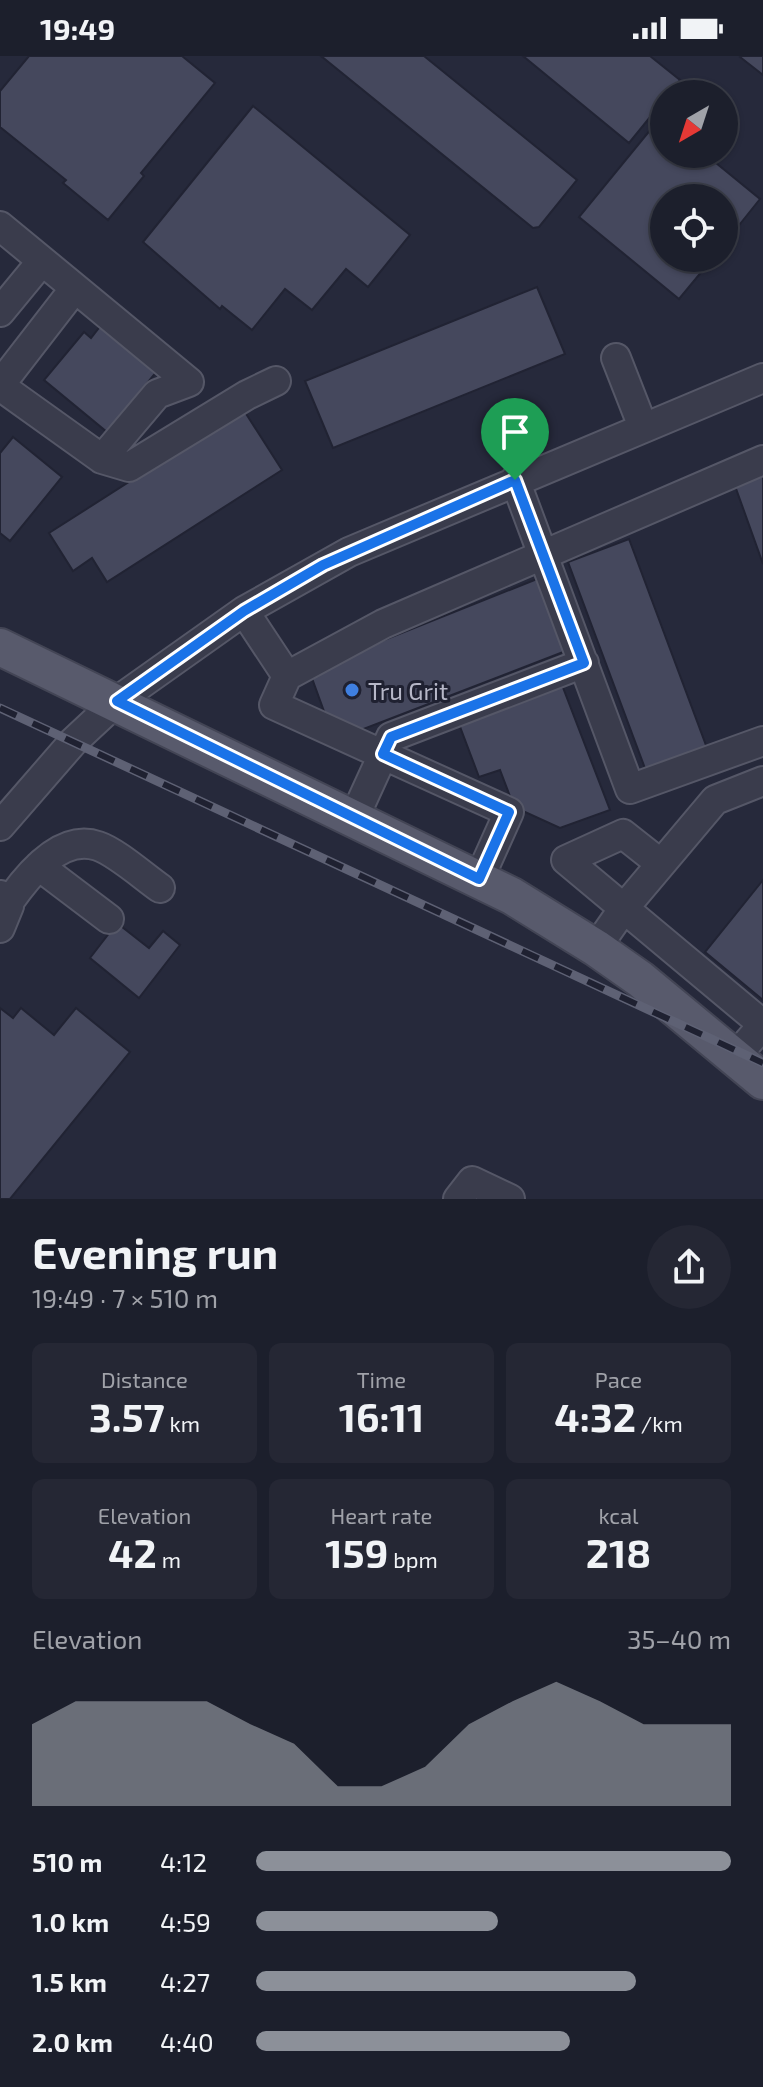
<!DOCTYPE html>
<meta charset="utf-8">
<style>
body{margin:0;font-family:"Exo 2",sans-serif;background:#252734;color:#f1f3f6;height:100vh;display:flex;flex-direction:column;font-size:30px;white-space:nowrap}
*{box-sizing:border-box;margin:0}
p{font-size:26px;color:#a0a2a9}
.icon{flex:none;width:44px;height:44px;fill:none;stroke:currentColor;stroke-width:2;stroke-linecap:round;stroke-linejoin:round}
.map{position:relative;height:1143px;overflow:hidden}
.drawer{display:flex;flex-direction:column;background:#1c1f2c;flex:1}
.drawer>*{flex:none}
.needle{width:52px;rotate:219deg}
.controls{position:absolute;left:650px;top:24px;display:grid;gap:16px}
.controls a{display:grid;place-items:center;width:88px;height:88px;border-radius:50%;background:#1c1f2c;box-shadow:0 2px 6px #0004,0 0 0 2px #3a3d48;font-size:40px}
.pin{position:absolute;display:grid;place-items:center;width:68px;height:68px;color:#fff;margin:-82px -34px;border-radius:50% 50% 50% 0;rotate:-45deg;box-shadow:0 0 8px #0007}
.pin .icon{rotate:45deg}
.round{display:grid;place-items:center;flex:none;width:84px;height:84px;border-radius:42px;background:#252734}
.headline{display:flex;align-items:center;justify-content:space-between;height:136px;padding:0 32px}
h1{font-size:44px;font-weight:700;line-height:60px}
.figures{display:grid;grid-template-columns:repeat(3,1fr);gap:12px;height:136px;padding:8px 32px}
.figures div{display:grid;align-content:center;border-radius:12px;background:#252734;text-align:center}
.figures b{font-size:40px;font-weight:700}
.figures small{font-size:22px;font-weight:400}
.figures p{font-size:22px}
.chart{height:224px;padding:16px 32px}
.chart p{display:flex;justify-content:space-between}
.chart svg{width:100%;height:144px;margin-top:8px;fill:#8c9099;opacity:.7}
ul{padding:0 32px;list-style:none;font-size:26px}
li{display:grid;grid-template-columns:128px 96px 1fr;align-items:center;height:60px}
li i{height:20px;border-radius:10px;background:#8c9099}
.status{display:flex;justify-content:space-between;align-items:center;height:56px;padding:0 40px;background:#1c1f2c;direction:ltr}
.status svg{height:22px;fill:currentColor}
.map>svg:first-child{display:block}
.building{fill:#45485d;stroke:#212333;stroke-width:2}
.lines{fill:none;stroke-linecap:round;stroke-linejoin:round}
.minor-casing{stroke:#555767;stroke-width:32}
.major-casing{stroke:#434555;stroke-width:40}
.minor{stroke:#3a3c4c;stroke-width:28}
.major{stroke:#585a6c;stroke-width:36}
.rail-casing{stroke:#5e6174;stroke-width:9}
.rail{stroke:#1f2131;stroke-width:6;stroke-dasharray:18;stroke-linecap:butt}
.route-casing{stroke:#fff;stroke-width:16}
.route{stroke:#1a73e8;stroke-width:10}
.shop-dot{fill:#3f7fe0;stroke:#1f2131;stroke-width:3}
.labels{text-anchor:middle;dominant-baseline:central;stroke-width:6;stroke-linejoin:round;paint-order:stroke}
.poi-label{font-size:24px;fill:#b6b7c7;stroke:#1f2131;text-anchor:start}
</style>
<div class="status"><b>19:49</b><svg viewBox="0 0 49 12"><path d="M0 12V9h3v3zM5 12V6h3v6zM10 12V3h3v9zM15 12V0h3v12zM26 1h20v11H26zM47 4h2v5h-2z"/></svg></div>
<div class="map">
<svg width="763" height="1143" viewBox="0 0 763 1143">
<rect width="100%" height="100%" fill="#26293b"/>
<path class="building" d="M29,0H182L215,27L141,117L144,120L108,164L63,127L66,124L0,71V35Z
M321,0H424L577,124L539,171L533,172Z
M523,0H650L680,24L669,38H664V44L629,87Z
M763,0V19L740,1L741,0Z
M253,50L410,179L368,231L346,213L312,254L285,233L252,274L222,250L220,253L143,186Z
M660,62L664,65V98H705L760,143L724,188V142H664V202H713L679,243L579,161Z
M537,231L565,298L333,392L305,325Z
M102,268L158,314L107,376L44,324L84,276L91,282Z
M243,353L282,414L107,526L92,502L73,515L49,477Z
M13,381L62,421L10,485L0,477V397Z
M763,417V508L734,427Z
M629,483L707,692L646,715L568,506Z
M542,521L571,593L361,674L325,658L309,614Z
M562,629L610,754L560,772L514,751L500,714L479,721L459,668Z
M763,824V944L705,896Z
M117,867L149,892L163,875L180,889L139,942L90,902Z
M0,952L13,962L21,952L54,979L76,952L130,996L10,1143H0Z"/>
<g class="lines">
<defs>
<path id="minor" d="M0,170L189,326L157,338L102,403L0,330
M0,256L42,205
M616,302L643,371
M0,329L75,232
M102,403L129,411L247,339L276,325
M515,424L630,733L763,685
M244,555L287,620L383,568L763,404
M287,620L274,649L509,756L479,823
M354,762L391,681L584,607
M0,770L73,686L117,645L244,555L349,496L763,322
M661,808L623,778L566,804L754,961L758,969L756,977L735,1001
M39,810L109,863
M0,839L9,850L0,872
M9,846C27,820 61,777 98,790C116,796 143,820 160,832
M596,892L624,852L715,744L763,725
M458,1143L472,1125L510,1143"/>
<path id="major" d="M0,591L512,840L596,892L640,923L763,1025"/>
</defs>
<use href="#minor" class="minor-casing"/>
<use href="#major" class="major-casing"/>
<use href="#minor" class="minor"/>
<use href="#major" class="major"/>
<defs>
<path id="rail" d="M0,652L763,1007"/>
</defs>
<use href="#rail" class="rail-casing"/>
<use href="#rail" class="rail"/>
</g>
<g class="lines">
<defs>
<path id="route" d="M515,424L584,607L391,681L383,698L509,756L479,823L117,645L244,555L323,509Z"/>
</defs>
<use href="#route" class="route-casing"/>
<use href="#route" class="route"/>
</g>
<circle class="shop-dot" cx="352" cy="634" r="8"/>
<g class="labels">
<g class="poi-label">
<text x="368" y="634">Tru Grit</text>
</g>
</g>
</svg>
<div class="controls">
<a><svg class="needle" viewBox="-14 -14 28 28"><path d="M0-13l5 13h-10z" fill="#e53935"/><path d="M0 13l5-13h-10z" fill="#a0a2a9"/></svg></a>
<a><svg class="icon" aria-label="locate" viewBox="0 0 24 24"><circle cx="12" cy="12" r="6"/><path d="M12 2v4M12 18v4M2 12h4M18 12h4"/></svg></a>
</div>
<div class="pin" style="left:515px;top:424px;background:#1e9e55"><svg class="icon" aria-label="arrive" viewBox="0 0 24 24"><path d="M6 21V4h12l-3 4 3 4H6"/></svg></div>
</div>
<section class="drawer">
<div class="headline"><div><h1>Evening run</h1><p>19:49 · 7 × 510 m</p></div><a class="round"><svg class="icon" aria-label="share" viewBox="0 0 24 24"><path d="M12 15V3M7 8l5-5 5 5M5 13v7h14v-7"/></svg></a></div>
<div class="figures">
<div><p>Distance</p><b>3.57<small> km</small></b></div>
<div><p>Time</p><b>16:11</b></div>
<div><p>Pace</p><b>4:32<small> /km</small></b></div>
</div>
<div class="figures">
<div><p>Elevation</p><b>42<small> m</small></b></div>
<div><p>Heart rate</p><b>159<small> bpm</small></b></div>
<div><p>kcal</p><b>218</b></div>
</div>
<div class="chart"><p><span>Elevation</span>35–40 m</p>
<svg viewBox="0 0 160 44" preserveAspectRatio="none"><path d="M0 44V19L10 12L20 12L30 12L40 12L50 19L60 25L70 38L80 38L90 32L100 19L110 12L120 6L130 12L140 19L150 19L160 19V44z"/></svg>
</div>
<ul>
<li><b>510 m</b>4:12<i style="width:100%"></i></li>
<li><b>1.0 km</b>4:59<i style="width:51%"></i></li>
<li><b>1.5 km</b>4:27<i style="width:80%"></i></li>
<li><b>2.0 km</b>4:40<i style="width:66%"></i></li>
</ul>
</section>
